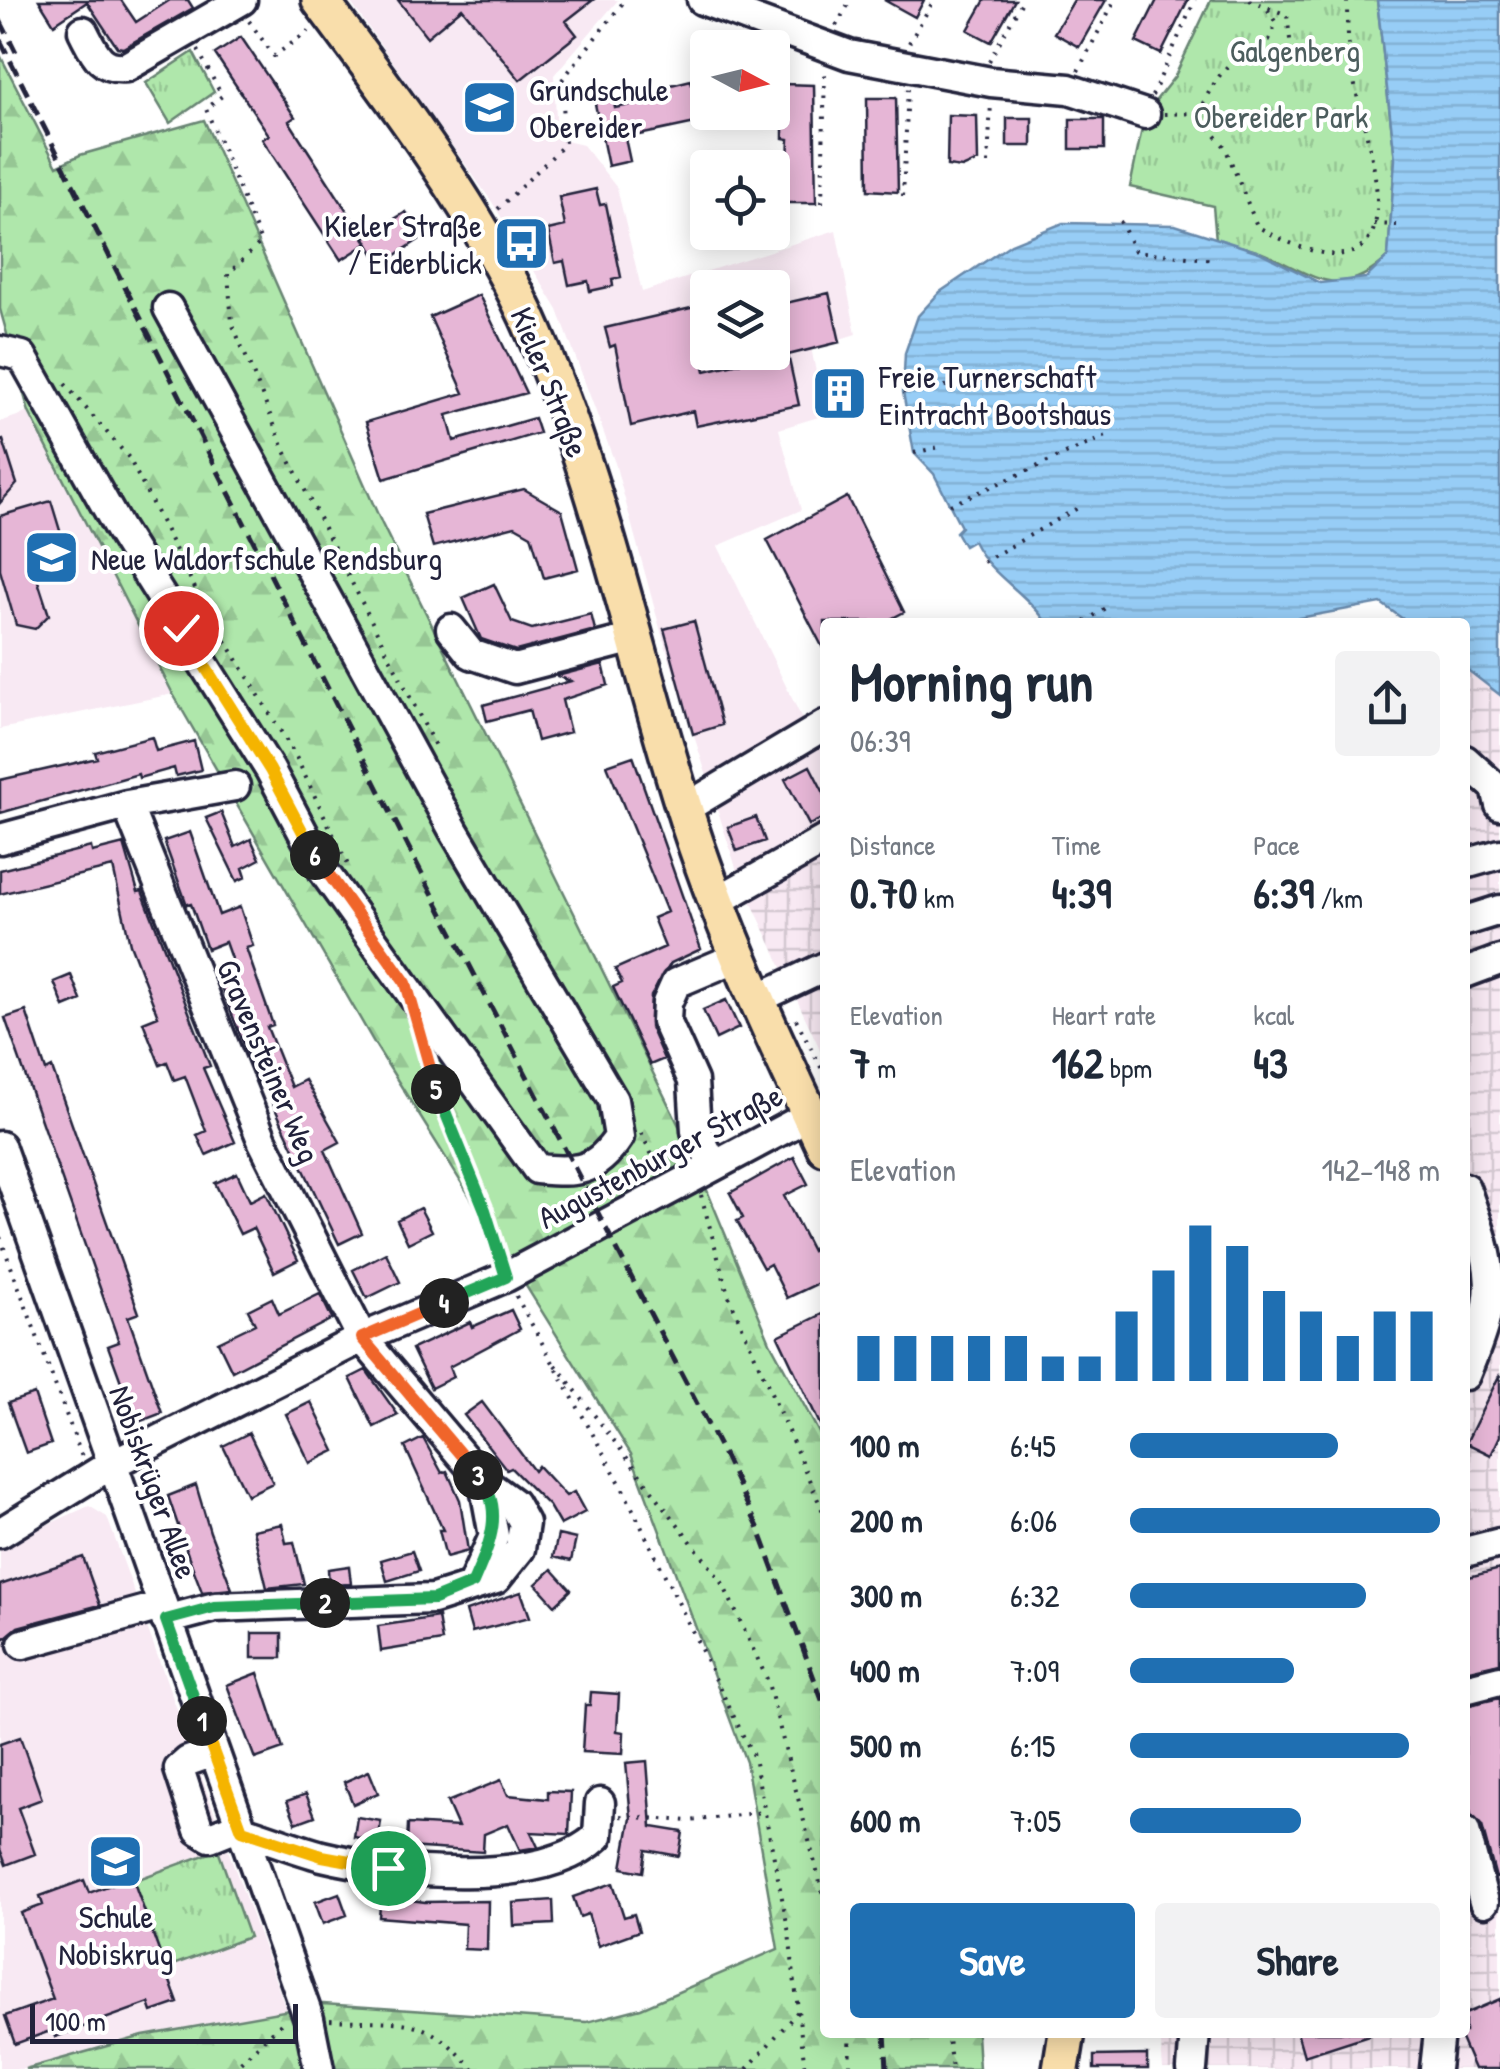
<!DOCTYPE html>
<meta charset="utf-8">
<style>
body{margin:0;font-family:"Patrick Hand",sans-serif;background:#f2f2f3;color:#1f2937;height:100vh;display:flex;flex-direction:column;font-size:38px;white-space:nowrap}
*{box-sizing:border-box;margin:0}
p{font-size:32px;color:#747a83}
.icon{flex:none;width:55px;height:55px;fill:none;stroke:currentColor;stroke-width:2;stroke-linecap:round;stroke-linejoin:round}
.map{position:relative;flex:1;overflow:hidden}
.details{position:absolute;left:820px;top:618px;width:650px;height:1420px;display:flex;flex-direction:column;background:#fff;border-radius:10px;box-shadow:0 5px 25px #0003}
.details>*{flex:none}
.needle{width:65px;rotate:97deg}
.tools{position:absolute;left:690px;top:30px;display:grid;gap:20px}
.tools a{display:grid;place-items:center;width:100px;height:100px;border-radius:10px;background:#fff;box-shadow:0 5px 25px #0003;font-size:50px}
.scale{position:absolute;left:30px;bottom:25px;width:268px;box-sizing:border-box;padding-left:10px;border:5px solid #22223b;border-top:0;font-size:28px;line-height:35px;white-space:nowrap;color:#22223b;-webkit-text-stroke:8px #fff;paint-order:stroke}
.pin{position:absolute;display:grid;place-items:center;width:85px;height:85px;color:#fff;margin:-42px;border:5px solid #fff;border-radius:50%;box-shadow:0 2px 10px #0007}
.km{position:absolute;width:50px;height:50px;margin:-25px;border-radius:50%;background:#222;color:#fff;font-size:28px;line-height:50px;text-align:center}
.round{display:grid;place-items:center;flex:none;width:105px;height:105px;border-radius:10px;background:#f2f2f3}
.summary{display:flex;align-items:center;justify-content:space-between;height:170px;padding:0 30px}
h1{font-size:55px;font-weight:700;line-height:75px}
.metrics{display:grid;grid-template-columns:repeat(3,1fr);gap:15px;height:170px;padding:10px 30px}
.metrics div{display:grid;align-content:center}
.metrics b{font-size:42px;font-weight:700}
.metrics small{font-size:28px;font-weight:400}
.metrics p{font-size:28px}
.chart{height:280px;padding:20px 30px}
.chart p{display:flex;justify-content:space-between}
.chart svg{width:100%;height:180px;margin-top:10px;stroke:#1f6fb2;stroke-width:6}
.action{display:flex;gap:20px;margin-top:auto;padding:20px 30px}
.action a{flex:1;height:115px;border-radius:10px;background:#1f6fb2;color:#fff;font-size:40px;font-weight:700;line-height:115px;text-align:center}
.action a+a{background:#f2f2f3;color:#1f2937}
ul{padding:0 30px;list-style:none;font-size:32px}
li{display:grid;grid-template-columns:160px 120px 1fr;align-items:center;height:75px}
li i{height:25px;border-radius:12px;background:#1f6fb2}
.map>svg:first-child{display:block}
.built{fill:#f8e9f3;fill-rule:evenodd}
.industrial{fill:url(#industrial-grid)}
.forest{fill:url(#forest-firs);stroke:#688473;stroke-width:2.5}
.park{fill:url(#park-tufts);stroke:#688473;stroke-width:2.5}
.water{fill:url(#water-rules);stroke:#6889ab;stroke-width:2.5}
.building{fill:#e6b6d6;stroke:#22223b;stroke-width:2.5}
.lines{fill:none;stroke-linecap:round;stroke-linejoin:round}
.minor-casing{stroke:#22223b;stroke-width:35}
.major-casing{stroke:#22223b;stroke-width:42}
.path{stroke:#22223b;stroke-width:4;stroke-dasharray:2.5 8;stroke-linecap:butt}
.minor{stroke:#fff;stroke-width:28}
.major{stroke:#f9deab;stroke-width:35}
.rail{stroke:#22223b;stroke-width:5;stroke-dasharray:15 8;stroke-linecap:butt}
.split-1-casing{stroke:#fff;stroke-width:20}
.split-2-casing{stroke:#fff;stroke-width:20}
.split-3-casing{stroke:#fff;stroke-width:20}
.split-4-casing{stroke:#fff;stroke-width:20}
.split-5-casing{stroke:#fff;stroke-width:20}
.split-6-casing{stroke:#fff;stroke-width:20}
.split-7-casing{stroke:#fff;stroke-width:20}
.split-1{stroke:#f5b400;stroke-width:12}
.split-2{stroke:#22a559;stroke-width:12}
.split-3{stroke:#22a559;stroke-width:12}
.split-4{stroke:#f0652b;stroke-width:12}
.split-5{stroke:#22a559;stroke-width:12}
.split-6{stroke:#f0652b;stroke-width:12}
.split-7{stroke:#f5b400;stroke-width:12}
.labels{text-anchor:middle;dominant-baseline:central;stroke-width:8;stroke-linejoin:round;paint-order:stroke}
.park-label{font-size:32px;fill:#4c5d5d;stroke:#fff}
.poi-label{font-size:32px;fill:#22223b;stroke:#fff;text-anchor:start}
.street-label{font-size:32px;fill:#22223b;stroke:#fff}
</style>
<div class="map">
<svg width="1500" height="2069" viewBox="0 0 1500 2069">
<defs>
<pattern id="industrial-grid" width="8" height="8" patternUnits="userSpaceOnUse" patternTransform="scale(2.5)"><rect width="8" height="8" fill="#f8e9f3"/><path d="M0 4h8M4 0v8" fill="none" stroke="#d4c8d1"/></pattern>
<pattern id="forest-firs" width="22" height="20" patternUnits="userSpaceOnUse" patternTransform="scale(2.5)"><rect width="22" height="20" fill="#afe7ab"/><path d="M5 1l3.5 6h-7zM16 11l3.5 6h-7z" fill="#96c694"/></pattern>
<pattern id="park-tufts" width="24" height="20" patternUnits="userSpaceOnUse" patternTransform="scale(2.5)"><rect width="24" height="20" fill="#afe7ab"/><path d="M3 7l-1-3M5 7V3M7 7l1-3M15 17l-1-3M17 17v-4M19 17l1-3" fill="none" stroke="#96c694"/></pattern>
<pattern id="water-rules" width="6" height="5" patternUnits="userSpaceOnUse" patternTransform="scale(2.5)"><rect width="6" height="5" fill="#97cdf6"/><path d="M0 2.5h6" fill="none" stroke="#82b0d4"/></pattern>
</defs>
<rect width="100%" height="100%" fill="#fff"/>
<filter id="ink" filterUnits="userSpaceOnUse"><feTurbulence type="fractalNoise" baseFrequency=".01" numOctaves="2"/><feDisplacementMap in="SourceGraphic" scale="20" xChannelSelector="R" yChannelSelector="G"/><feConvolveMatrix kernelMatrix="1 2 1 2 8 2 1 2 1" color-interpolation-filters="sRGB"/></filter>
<g filter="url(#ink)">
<path class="built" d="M349,0H618L554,75L557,139L583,145L617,188L642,292L836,230L856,334L811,348L825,415L779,429L801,510L718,546L804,723L825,713V829L737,871L661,632L615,463L558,310L492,202ZM708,288H772V352H708Z
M29,412L173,694L0,729V422Z
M89,1506L107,1517L287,2012L143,2036L25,2069H0V1546Z"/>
<path class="industrial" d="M1465,668L1500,695V2069H1163L1160,2033L1465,2032Z
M825,829V1060L737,871Z"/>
<path class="forest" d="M0,55L57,166L80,155L204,120L382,524L687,1142L770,1342L825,1444V2032L977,2033L979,2069H25L143,2036L323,2004L587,2022L641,2008L778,1949L746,1762L631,1454L376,1046L173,694L29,412L0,309Z"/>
<path class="park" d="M1211,0H1377L1395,159L1388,257C1339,304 1313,274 1262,253C1247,247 1231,244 1216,240L1213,206L1130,187L1145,114L1175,76Z
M193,52L214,92L170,123L146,83Z
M218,1850L249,1937L165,1968L133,1881Z"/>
<path class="water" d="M1377,0H1500V695L1465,668V622H1407L1381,603L1277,622H1046C1025,591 990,576 973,541L964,546L956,532L961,527L934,474L914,453L903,392L905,353L918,316L940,292L1011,244L1063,223L1175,225L1259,252L1320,283L1366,278L1388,257L1395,159Z"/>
<path class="building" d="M39,0H121L136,22L170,0H188L193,8L123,48L117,47L87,2L54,24Z
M398,0H593L566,21L577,35L520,80L462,8L427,37Z
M884,0H924L915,17Z
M985,0H1015L991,42L968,30Z
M1074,0H1106L1079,47L1054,33Z
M1157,0H1188L1161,54L1136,42Z
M241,37L295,117L289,121L367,242L365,237L406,212L423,237L381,265L368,243L341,260L262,139L269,135L215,54Z
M691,80L700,122L625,138L630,161L608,166L594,99L613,96L615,108L645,102L643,92Z
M783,84L814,85L816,203H786L789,139L783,138Z
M867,98H896L898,192L868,190Z
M948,115L977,116L978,161L962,168L947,166Z
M1007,118H1032V146H1007Z
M1070,119H1104V149H1070Z
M596,189L600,205L606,204L621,277L612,279L613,286L590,291L588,281L569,285L564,261L555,263L548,230L565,226L559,197Z
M829,293L840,342L788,355L799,405L696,426L693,411L631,426L615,345L610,347L605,328L708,304V333L697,336L705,371L747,361L745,352H772V300L785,297L786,303Z
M479,295L526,393L447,415L454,441L534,418L539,433L384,479L366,422L464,393L430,317Z
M845,371L854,404L840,409L824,378Z
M3,440L17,484L0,503V441Z
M524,489L562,511L578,569L544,578L531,535L515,526L433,547L423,514Z
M847,497L904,612L885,622H825V652L767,540Z
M51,501L71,567L37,578L49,615L35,629L16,625L0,570V516Z
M494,584L512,622L532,629L591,614L595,630L516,651L481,639L463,598Z
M694,621L722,725L693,734L664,629Z
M603,664L608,685L562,700L570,732L537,741L529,710L487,721L483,705L571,681L557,676Z
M152,737L156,751L194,741L201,770L176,776L174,768L139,778L138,774L0,813V780L97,758L95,752Z
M633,756L701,949L671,963L651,996L650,1027L664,1059L650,1065L613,987L622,983L615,969L665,947L653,918L667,912L607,765Z
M810,766L825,795V817L809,825L785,779Z
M221,812L235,847L251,839L260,859L243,868L246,877L237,881L206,818Z
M756,817L765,841L737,851L728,827Z
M190,832L219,915L240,907L253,946L246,948L273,1025L267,1027L291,1087L305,1080L340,1142L325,1150L362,1233L339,1244L262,1081L259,1083L216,974L234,967L225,942L207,949L191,904L187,905L164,841Z
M124,844L138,892L142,891L210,1066L203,1068L235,1142L206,1155L197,1135L206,1131L185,1076L174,1080L167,1062L160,1065L143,1022L158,1016L130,944L113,867L0,894V870L91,847L92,852Z
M71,975L81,1000L64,1007L54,982Z
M726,1000L739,1028L716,1039L703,1010Z
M26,1011L46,1071L52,1068L139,1313L128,1317L162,1413L136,1423L108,1346L119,1342L5,1018Z
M794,1157L808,1184L784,1196L812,1251L825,1245V1280L787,1298L770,1264L763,1268L737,1221L743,1218L730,1193Z
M237,1173L250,1201L266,1193L298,1260L274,1272L253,1228L240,1234L215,1183Z
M420,1208L432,1231L408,1243L397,1220Z
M386,1253L400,1282L367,1298L353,1270Z
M320,1294L332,1319L232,1371L218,1342L255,1324L248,1310L272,1298L279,1314Z
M511,1310L520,1329L449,1367L453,1377L431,1388L412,1349L470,1322L472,1327Z
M825,1313V1435L778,1336Z
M366,1370L398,1415L374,1427L350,1378Z
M1500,1374V1436L1491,1455L1466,1443Z
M34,1394L51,1444L26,1453L8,1403Z
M311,1402L335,1451L310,1463L286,1414Z
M482,1402L534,1471L538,1466L566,1496L574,1492L585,1512L560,1525L549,1506L511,1468L507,1470L464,1415Z
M249,1433L273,1483L247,1495L223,1446Z
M423,1438L442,1473L447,1471L460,1500L468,1551L446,1557L439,1530H443L405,1447Z
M196,1485L210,1532L232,1589L202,1592L188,1555L168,1496Z
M282,1524L286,1543L294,1542L304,1584L267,1588L253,1530Z
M558,1535L576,1539L571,1561L553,1557Z
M412,1551L419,1571L387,1581L381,1560Z
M83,1557L100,1605L18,1627L0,1642V1585Z
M349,1566L351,1584L329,1585L328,1569Z
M552,1569L571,1590L555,1605L536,1584Z
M1500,1569V1663L1465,1671V1578Z
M521,1592L530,1617L472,1632L466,1611Z
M438,1617L442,1641L381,1651L378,1626Z
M252,1633H282V1658H252Z
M258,1673L283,1749L255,1759L227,1685Z
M591,1692L619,1694L617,1731L624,1732L623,1754L582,1752L585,1705H590Z
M1500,1698V1877L1496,1878L1482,1826L1471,1815L1465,1789V1706Z
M20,1737L42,1799L18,1808L35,1854L6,1865L0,1849V1744Z
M647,1761L652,1827L683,1832L679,1856L646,1850L643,1872L622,1868L631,1818L626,1763Z
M369,1771L378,1793L353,1804L344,1782Z
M501,1780L508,1795L548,1799V1791L571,1792L569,1834L531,1832L538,1847L520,1850L508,1824L484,1834L483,1852L407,1847L408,1824L458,1827L447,1802Z
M306,1794L315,1816L296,1823L287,1801Z
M357,1817L381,1821L378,1841L354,1837Z
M132,1877L178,2003L152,2012L149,2003L55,2037L53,2030L15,2044L5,2016L53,1999L21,1913L43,1905L40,1896L84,1880L89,1893Z
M613,1883L624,1917L634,1914L639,1931L598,1946L588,1914L580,1917L573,1897Z
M339,1893L347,1915L323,1924L315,1902Z
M381,1896L425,1902L488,1901L487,1950L464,1949L465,1924L379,1917Z
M553,1900L554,1924L514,1926L513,1903Z
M1500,1999V2069H1474L1458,2032H1465V2014Z
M1297,2032H1368L1369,2035L1304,2056Z
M1148,2055V2069H1094V2056Z"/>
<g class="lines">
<defs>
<path id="minor" d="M702,0L849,55L991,82L1069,89L1145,114
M83,31C94,52 100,70 126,67L242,0
M0,351L22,356L119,529L270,770L324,872L537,1169C577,1173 596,1172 619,1137L613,1100L454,831L168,308
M451,629L471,654L515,669L634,638
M1465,760L1496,788L1500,805
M127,805L235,786
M684,809L825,725
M0,839L127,805L263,1142L362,1338L484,1482L513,1503L524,1523L520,1549L496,1579L433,1599L215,1607L166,1620
M1465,864L1500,854
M719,900L825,840
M1465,921L1500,910
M1465,973L1500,960
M759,998L825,967
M0,1146L309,2019L319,2069
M714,1166L696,1131L693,1081L666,1021L667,1003L676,983L740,956
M1465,1188C1496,1274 1500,1291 1465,1375
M0,1533L110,1465L362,1338L506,1277L810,1115
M1465,1552L1500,1543
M473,1583L494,1536L484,1482
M23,1644L161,1606
M1465,1689L1500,1680
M214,1752L188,1761L179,1769L199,1830L210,1837L240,1825
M242,1830C269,1838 295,1849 322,1856C392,1873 542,1889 598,1836L600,1803
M1465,1831L1484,1902
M1192,2069L1195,2032
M1435,2069L1439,2032"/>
<path id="major" d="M320,0C391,95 477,209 527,316C598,472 632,642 683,805C719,922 773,1037 825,1147
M1061,2069L1067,2032"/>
</defs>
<use href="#minor" class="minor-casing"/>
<use href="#major" class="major-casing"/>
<path class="path" d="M1249,0L1287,15L1291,47
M249,21L274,56L309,31
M836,26L851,0
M909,43L934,0
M198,50L222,96L206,109L261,242L228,274L232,323L285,451L437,750
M989,61L1023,0
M1078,71L1115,0
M1152,96L1195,0
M1198,113C1216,77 1230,54 1269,40L1276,23L1268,10
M1164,114L1198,113L1225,147L1257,226C1299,251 1380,285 1377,200C1376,157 1359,113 1352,70C1348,47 1347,23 1347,0
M988,164L991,102
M903,196L908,87
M822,203L825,68
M498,209L565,144L562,80L625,0
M1120,221L1135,251L1215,260
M1374,224L1397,225
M65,384L129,458L200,598L295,755L348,865
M903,392L1001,378
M914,453L943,446
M950,505L1113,433
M983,562L1083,505
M1085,622L1105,608
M796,1019L825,1075
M422,1049L485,1210L497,1256
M641,1133L659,1169
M701,1195L728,1294L825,1516
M0,1237L82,1457
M516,1296L621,1485L754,1758L789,1933L805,2069
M556,1365L722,1582L767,1679L825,1902
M620,1816L690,1821L763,1812
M330,2020C400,2024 423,2011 473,2069
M849,2032L850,2069
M947,2032L952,2069
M233,2069L284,2021
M747,2069L800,2009"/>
<use href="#minor" class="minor"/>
<use href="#major" class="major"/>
<path class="rail" d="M0,20L16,52
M0,40L402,835L722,1452L758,1527L825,1708
M885,2032L887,2069"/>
</g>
</g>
<g class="lines" filter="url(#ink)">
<defs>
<path id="split-1" d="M202,1721L242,1830L322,1856L388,1868"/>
<path id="split-2" d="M202,1721L166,1620L214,1607L325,1603"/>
<path id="split-3" d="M325,1603L434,1599L473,1583C488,1548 507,1510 478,1475"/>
<path id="split-4" d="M444,1303L362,1338L478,1475"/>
<path id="split-5" d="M436,1089L485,1210L506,1277L444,1303"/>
<path id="split-6" d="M315,855L406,983L436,1089"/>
<path id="split-7" d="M181,628L270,770L315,855"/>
</defs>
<use href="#split-1" class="split-1-casing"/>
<use href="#split-2" class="split-2-casing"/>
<use href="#split-3" class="split-3-casing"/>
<use href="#split-4" class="split-4-casing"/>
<use href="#split-5" class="split-5-casing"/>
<use href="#split-6" class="split-6-casing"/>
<use href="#split-7" class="split-7-casing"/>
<use href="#split-1" class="split-1"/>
<use href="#split-2" class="split-2"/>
<use href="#split-3" class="split-3"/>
<use href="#split-4" class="split-4"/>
<use href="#split-5" class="split-5"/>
<use href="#split-6" class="split-6"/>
<use href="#split-7" class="split-7"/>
</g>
<defs>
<symbol id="school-square" viewBox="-11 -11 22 22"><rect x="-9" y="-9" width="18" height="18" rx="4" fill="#1f6fb2" stroke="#fff"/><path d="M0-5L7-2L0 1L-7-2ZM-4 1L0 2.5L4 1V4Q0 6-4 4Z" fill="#fff"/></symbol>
<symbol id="bus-square" viewBox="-11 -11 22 22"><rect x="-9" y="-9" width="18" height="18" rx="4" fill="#1f6fb2" stroke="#fff"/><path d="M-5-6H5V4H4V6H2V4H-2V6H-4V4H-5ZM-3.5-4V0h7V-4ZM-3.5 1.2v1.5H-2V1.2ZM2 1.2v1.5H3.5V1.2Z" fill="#fff"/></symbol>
<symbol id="building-square" viewBox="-11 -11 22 22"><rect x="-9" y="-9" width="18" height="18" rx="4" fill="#1f6fb2" stroke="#fff"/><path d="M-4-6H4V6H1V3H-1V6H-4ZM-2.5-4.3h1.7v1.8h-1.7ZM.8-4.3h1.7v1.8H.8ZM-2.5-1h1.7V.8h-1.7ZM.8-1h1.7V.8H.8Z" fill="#fff"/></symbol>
</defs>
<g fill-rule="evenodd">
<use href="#school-square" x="458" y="76" width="63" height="63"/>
<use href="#bus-square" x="490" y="212" width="63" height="63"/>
<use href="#building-square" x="808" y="362" width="63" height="63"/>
<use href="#school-square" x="20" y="526" width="63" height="63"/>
<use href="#school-square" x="84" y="1830" width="63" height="63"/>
</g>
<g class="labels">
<g class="park-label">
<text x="1295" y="50">Galgenberg</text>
<text x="1281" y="116">Obereider Park</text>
</g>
<g class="poi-label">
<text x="529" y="89">Grundschule<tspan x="529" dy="37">Obereider</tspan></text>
<text x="482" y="225" text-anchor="end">Kieler Straße<tspan x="482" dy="37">/ Eiderblick</tspan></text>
<text x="879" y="376">Freie Turnerschaft<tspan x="879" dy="37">Eintracht Bootshaus</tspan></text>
<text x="91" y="558">Neue Waldorfschule Rendsburg</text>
<text x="116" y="1916" text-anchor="middle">Schule<tspan x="116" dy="37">Nobiskrug</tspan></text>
</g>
<g class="street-label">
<text transform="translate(550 382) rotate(68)">Kieler Straße</text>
<text transform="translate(269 1061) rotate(67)">Gravensteiner Weg</text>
<text transform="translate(660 1156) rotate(-28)">Augustenburger Straße</text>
<text transform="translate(154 1482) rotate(70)">Nobiskrüger Allee</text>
</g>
</g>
</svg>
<div class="tools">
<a><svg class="needle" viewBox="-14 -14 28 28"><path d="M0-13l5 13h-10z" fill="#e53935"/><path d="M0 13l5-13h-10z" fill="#747a83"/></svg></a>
<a><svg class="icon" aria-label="locate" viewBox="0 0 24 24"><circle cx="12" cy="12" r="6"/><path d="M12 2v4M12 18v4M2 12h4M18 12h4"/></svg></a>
<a><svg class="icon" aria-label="layers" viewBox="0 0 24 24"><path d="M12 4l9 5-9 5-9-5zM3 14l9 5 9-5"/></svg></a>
</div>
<div class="scale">100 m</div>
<div class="pin" style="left:388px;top:1868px;background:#1e9e55"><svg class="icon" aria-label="arrive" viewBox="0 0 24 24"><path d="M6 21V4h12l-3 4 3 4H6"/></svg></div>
<div class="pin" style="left:181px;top:628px;background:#d93025"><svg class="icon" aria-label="check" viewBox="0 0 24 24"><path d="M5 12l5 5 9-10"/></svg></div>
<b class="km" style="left:202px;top:1721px">1</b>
<b class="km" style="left:325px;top:1603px">2</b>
<b class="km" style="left:478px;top:1475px">3</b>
<b class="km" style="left:444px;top:1303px">4</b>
<b class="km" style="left:436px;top:1089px">5</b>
<b class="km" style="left:315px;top:855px">6</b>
<section class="details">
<div class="summary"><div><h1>Morning run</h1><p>06:39</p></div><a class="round"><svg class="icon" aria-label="share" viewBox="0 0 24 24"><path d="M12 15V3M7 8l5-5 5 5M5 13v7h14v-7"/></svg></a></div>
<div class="metrics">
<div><p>Distance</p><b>0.70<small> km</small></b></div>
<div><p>Time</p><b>4:39</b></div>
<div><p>Pace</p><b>6:39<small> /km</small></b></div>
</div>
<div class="metrics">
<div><p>Elevation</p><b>7<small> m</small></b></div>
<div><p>Heart rate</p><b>162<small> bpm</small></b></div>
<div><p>kcal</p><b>43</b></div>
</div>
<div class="chart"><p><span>Elevation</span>142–148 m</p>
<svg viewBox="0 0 160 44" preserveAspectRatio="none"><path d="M5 44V33M15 44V33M25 44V33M35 44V33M45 44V33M55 44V38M65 44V38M75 44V27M85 44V17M95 44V6M105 44V11M115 44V22M125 44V27M135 44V33M145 44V27M155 44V27"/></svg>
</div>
<ul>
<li><b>100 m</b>6:45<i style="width:67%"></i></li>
<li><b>200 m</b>6:06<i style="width:100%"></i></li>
<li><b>300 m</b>6:32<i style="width:76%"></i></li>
<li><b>400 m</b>7:09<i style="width:53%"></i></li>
<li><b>500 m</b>6:15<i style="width:90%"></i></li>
<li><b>600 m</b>7:05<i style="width:55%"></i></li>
</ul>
<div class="action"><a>Save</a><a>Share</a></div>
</section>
</div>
